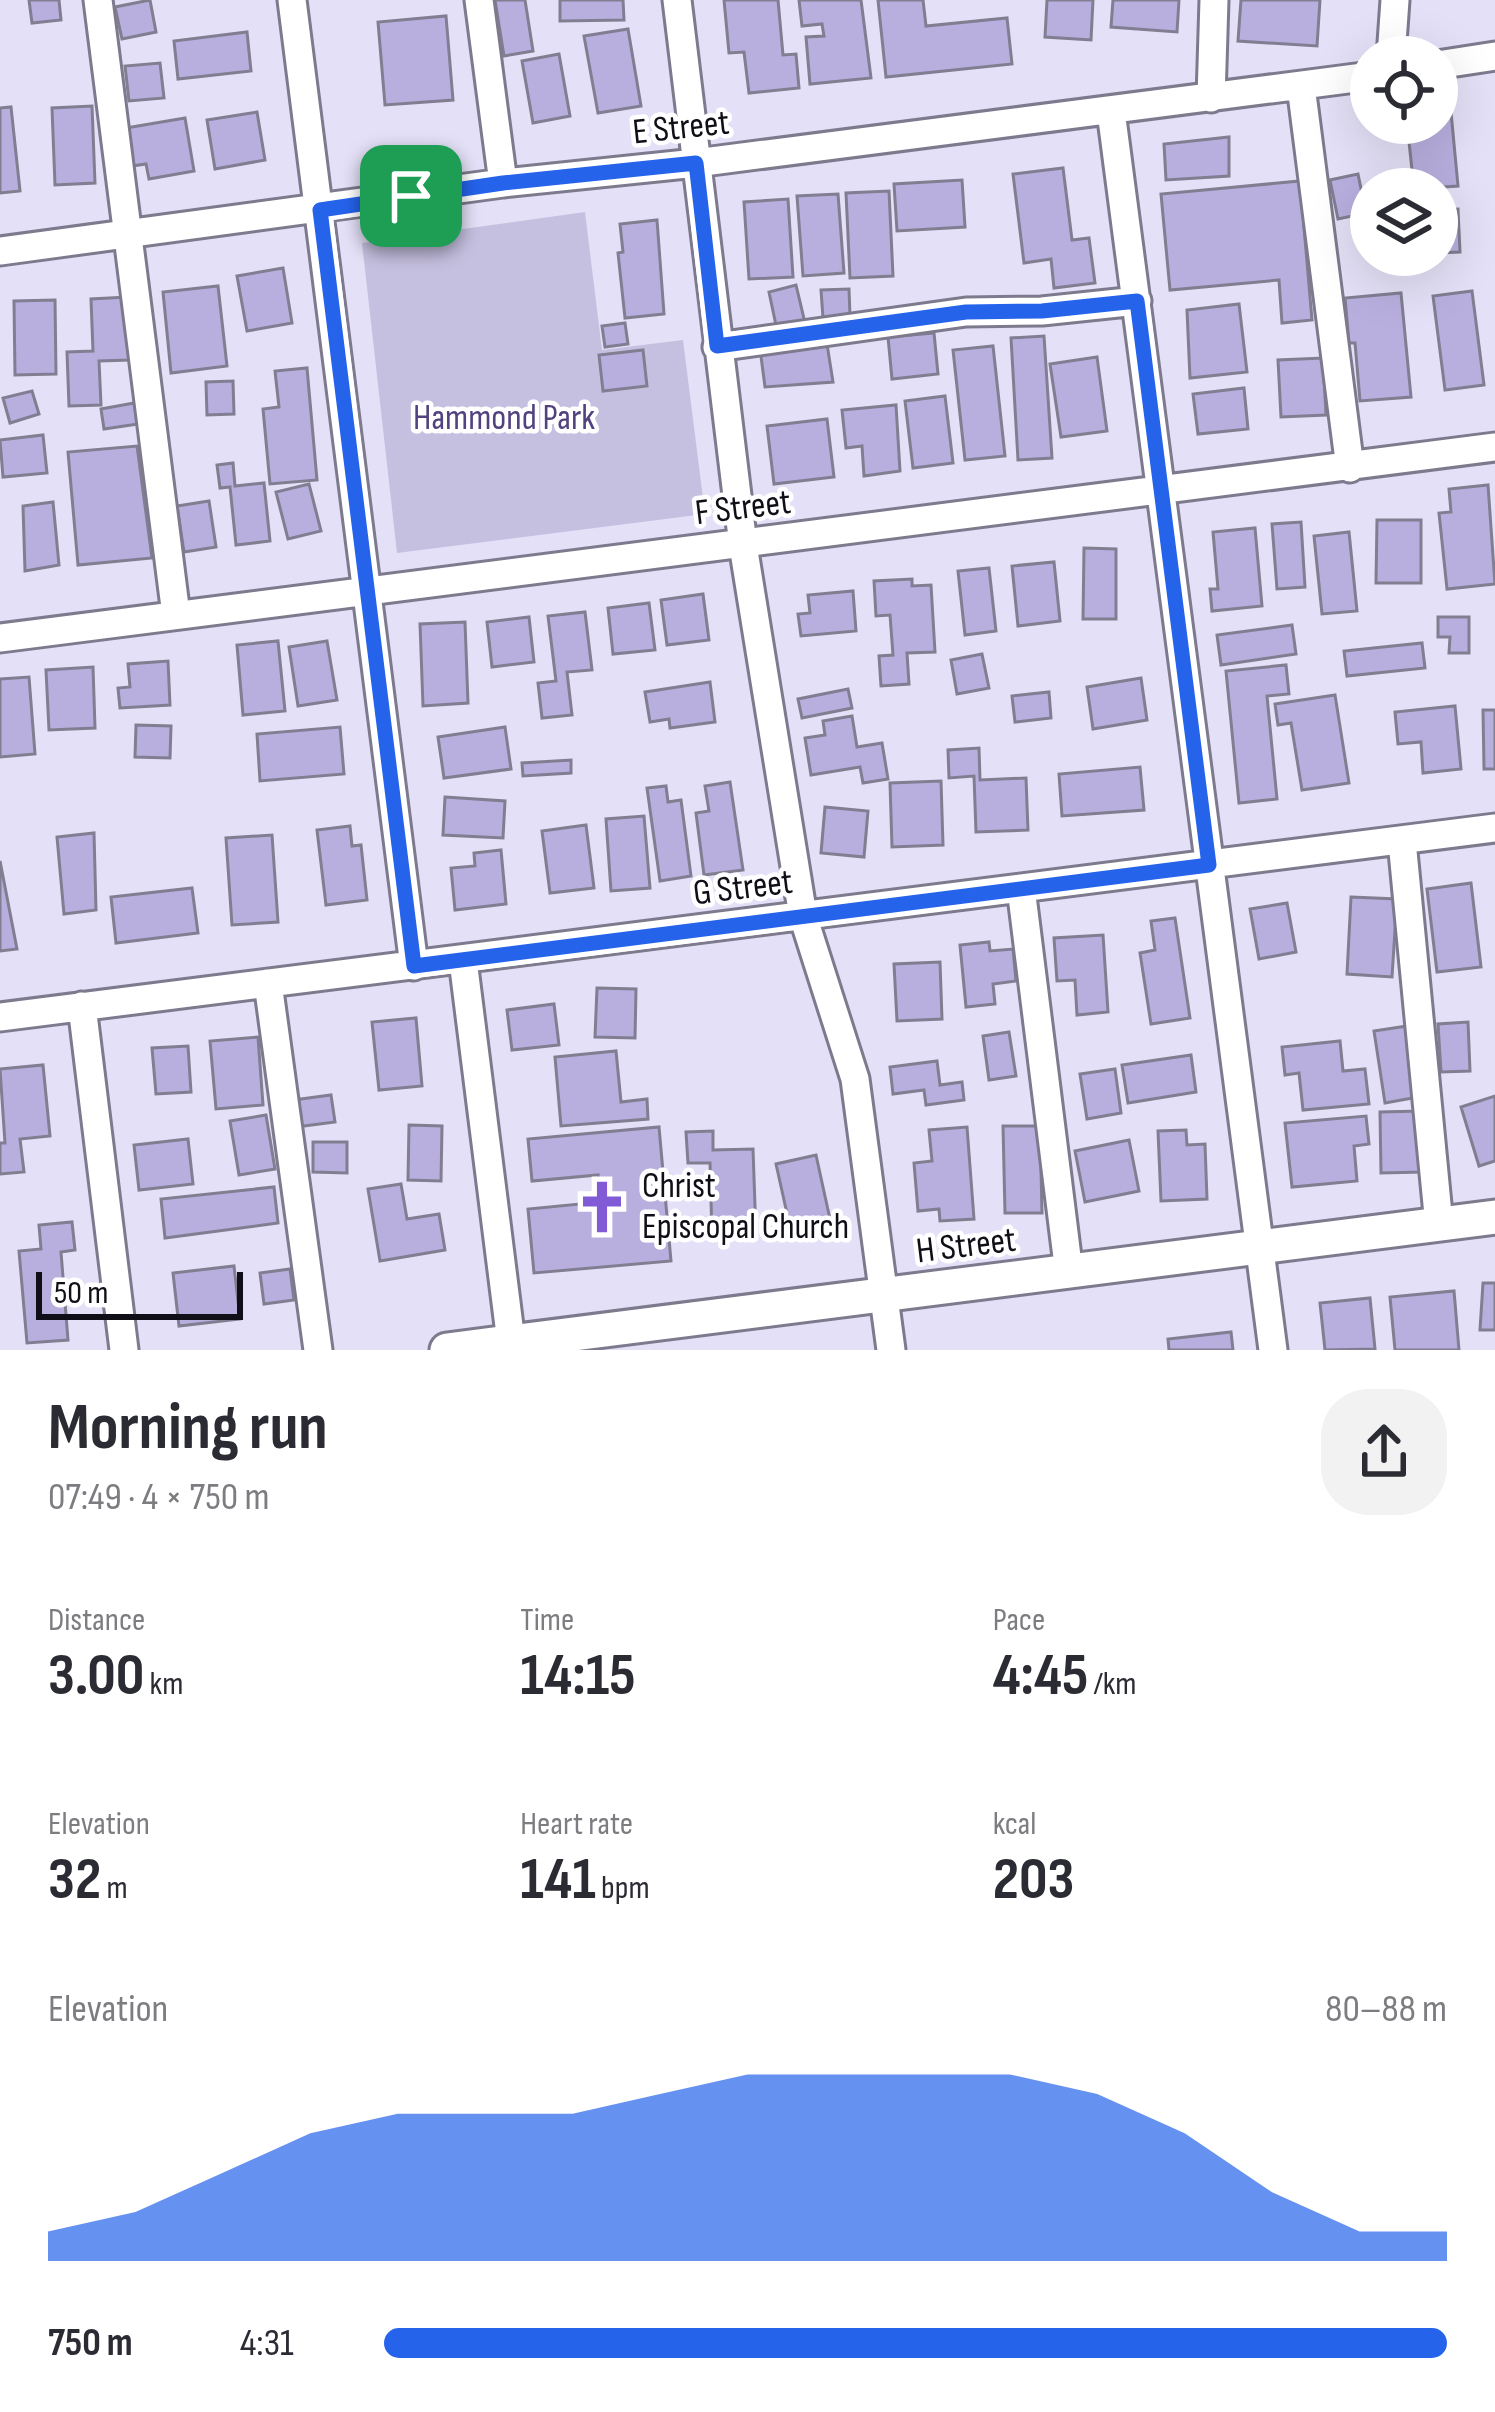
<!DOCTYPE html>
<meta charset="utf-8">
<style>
body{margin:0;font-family:"Sofia Sans Condensed",sans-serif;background:#f2f2f3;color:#2b2b33;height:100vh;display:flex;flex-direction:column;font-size:45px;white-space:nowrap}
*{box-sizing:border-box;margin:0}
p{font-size:39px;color:#7c7c81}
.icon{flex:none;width:66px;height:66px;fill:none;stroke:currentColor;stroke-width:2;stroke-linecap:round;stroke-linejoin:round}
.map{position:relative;height:1350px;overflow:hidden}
.details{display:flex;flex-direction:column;background:#fff;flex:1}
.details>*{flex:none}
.buttons{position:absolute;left:1350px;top:36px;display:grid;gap:24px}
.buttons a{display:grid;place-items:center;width:108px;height:108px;border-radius:50%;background:#fff;box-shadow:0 12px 48px #0002;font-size:60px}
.scale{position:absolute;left:36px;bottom:30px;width:207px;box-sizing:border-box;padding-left:12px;border:6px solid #100e16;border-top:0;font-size:33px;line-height:42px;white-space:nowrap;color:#100e16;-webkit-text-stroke:9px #fff;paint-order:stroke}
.pin{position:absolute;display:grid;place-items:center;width:102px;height:102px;color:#fff;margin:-51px;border-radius:24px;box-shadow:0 6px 18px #0006}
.round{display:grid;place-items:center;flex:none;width:126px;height:126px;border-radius:48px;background:#f2f2f3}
.summary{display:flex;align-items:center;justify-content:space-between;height:204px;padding:0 48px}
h1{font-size:66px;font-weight:700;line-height:90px}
.stats{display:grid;grid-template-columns:repeat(3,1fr);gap:18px;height:204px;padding:12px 48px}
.stats div{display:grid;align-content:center}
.stats b{font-size:60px;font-weight:700}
.stats small{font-size:33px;font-weight:400}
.stats p{font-size:33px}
.chart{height:336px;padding:24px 48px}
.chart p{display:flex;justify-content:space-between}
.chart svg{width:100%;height:216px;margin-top:12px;fill:#2563eb;opacity:.7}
ul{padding:0 48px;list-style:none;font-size:39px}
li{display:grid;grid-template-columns:192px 144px 1fr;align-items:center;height:90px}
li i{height:30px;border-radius:15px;background:#2563eb}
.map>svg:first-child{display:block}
.green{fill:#c6c0e0}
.building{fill:#b9afdf;stroke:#817e92;stroke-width:3}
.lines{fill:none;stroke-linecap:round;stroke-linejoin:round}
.minor-casing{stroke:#7d7a8e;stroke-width:33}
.major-casing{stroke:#7d7a8e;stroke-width:39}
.minor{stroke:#fff;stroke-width:27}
.major{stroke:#fff;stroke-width:33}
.route-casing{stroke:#fff;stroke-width:24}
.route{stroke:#2563eb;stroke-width:15}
.labels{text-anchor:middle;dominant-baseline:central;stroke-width:9;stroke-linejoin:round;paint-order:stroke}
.street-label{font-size:36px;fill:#100e16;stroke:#fff}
.park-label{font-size:36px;fill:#52427f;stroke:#fff}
.poi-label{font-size:36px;fill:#100e16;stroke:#fff;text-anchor:start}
</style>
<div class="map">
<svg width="1495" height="1350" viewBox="0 0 1495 1350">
<rect width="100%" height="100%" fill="#e4e0f7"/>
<path class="green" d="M585,212L602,350L683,340L705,514L397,553L362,243Z"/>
<path class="building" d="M29,0H59L61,20L32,23Z
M150,0L156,32L122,39L115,7Z
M495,0H525L533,51L504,56Z
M560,0H623L624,20L560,21Z
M724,0H778L783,55L796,54L799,88L749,93L744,52L729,53Z
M799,0H861L871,78L810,84L806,37L824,36L822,24L802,26Z
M878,0H923L926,26L1007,18L1012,64L886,77Z
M1047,0H1093L1091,40L1045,37Z
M1113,0H1179L1177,32L1111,27Z
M1241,0H1320L1317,46L1238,41Z
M446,16L453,100L385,105L378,22Z
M628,29L641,106L598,113L584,36Z
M247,32L251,71L178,79L174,41Z
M559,54L570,116L533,123L522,61Z
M160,63L164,98L129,101L125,66Z
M92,106L95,183L55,185L52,108Z
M11,107L20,191L0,193V108Z
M257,112L265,160L215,169L207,120Z
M1451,112L1458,186L1414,189L1407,123H1437V113Z
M185,118L194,171L149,179L146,164L132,166L126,128Z
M1229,137V176L1166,180L1164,144Z
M1063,168L1072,240L1089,238L1095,283L1054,288L1051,259L1024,263L1013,174Z
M1358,174L1366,213L1338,219L1330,180Z
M962,180L965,227L897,231L894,184Z
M1300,181L1312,320L1282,323L1279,280L1170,290L1161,194Z
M889,191L893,276L850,278L846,193Z
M838,194L844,273L803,276L797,196Z
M788,199L793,277L749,279L744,202Z
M1458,209L1460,252L1437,253V210Z
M657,220L664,314L625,318L618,253L623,252L620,224Z
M283,268L292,323L247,331L237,276Z
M796,285L805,323L777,330L769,292Z
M218,286L227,366L171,373L163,292Z
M849,289L850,316L823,318L821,290Z
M1472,291L1484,385L1445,390L1433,296Z
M1401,293L1411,397L1360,401L1355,343H1349L1345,298Z
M127,297L129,360L99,361L101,405L69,406L67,352L93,351L91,299Z
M55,300L56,374L15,375L14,301Z
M1239,304L1247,372L1190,378L1187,310Z
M625,323L628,344L605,347L602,326Z
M934,333L938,374L892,379L888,337Z
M1044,336L1052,458L1018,460L1011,338Z
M827,344L833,382L765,387L760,349Z
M993,346L1005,456L965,460L953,350Z
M643,350L647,386L603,391L599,355Z
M1097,357L1107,431L1061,437L1050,364Z
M1323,358L1326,415L1281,417L1278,360Z
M307,368L317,480L270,484L263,409L279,407L275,371Z
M233,381L234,414L207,415L206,382Z
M1244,388L1248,429L1198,434L1193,394Z
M32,391L39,414L10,423L3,398Z
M945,396L953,463L913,468L905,401Z
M134,403L138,424L104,429L101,409Z
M896,405L900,471L864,476L862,446L846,448L842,410Z
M827,419L834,477L774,484L767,426Z
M43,435L47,473L3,477L0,440Z
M137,446L152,558L78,565L68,452Z
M233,463L235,486L264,483L270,541L236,545L230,487L220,488L217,465Z
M309,484L321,531L288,539L276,492Z
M1488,485L1495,584L1447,589L1439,513L1451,512L1449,489Z
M209,501L216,547L184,552L177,506Z
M53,502L59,565L25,571L23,506Z
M1377,520H1421V583H1376Z
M1301,522L1305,587L1277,589L1272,524Z
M1255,528L1262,606L1212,611L1210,589H1218L1213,532Z
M1349,532L1357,611L1322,614L1314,536Z
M1084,548L1116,549V619H1083Z
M1054,562L1060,621L1018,626L1012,566Z
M989,568L996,631L965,635L958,571Z
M912,579V586L931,585L935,652L907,653L909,684L881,686L879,656L893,655L890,615L876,616L874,581Z
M853,591L856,631L801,636L798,614L810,613L808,595Z
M703,594L709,640L667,645L661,600Z
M649,603L655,650L613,654L608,608Z
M585,612L592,670L567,672L572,715L542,718L538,683L556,681L548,616Z
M529,617L534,662L492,667L487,622Z
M1438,617H1469V653H1449L1450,637H1438Z
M465,622L468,703L423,706L420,624Z
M1292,625L1296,654L1221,665L1217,635Z
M278,641L285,711L243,715L237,645Z
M327,641L337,700L298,706L289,647Z
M1422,643L1425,668L1347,676L1344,651Z
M982,654L989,688L957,694L951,660Z
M168,661L170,705L120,708L118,688L130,687L128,664Z
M1286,665L1289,694L1267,696L1277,799L1239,803L1226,671Z
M93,667L95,728L49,730L46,670Z
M29,677L35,754L0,757V679Z
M1141,678L1147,720L1093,729L1087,687Z
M710,682L715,722L670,728L669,719L650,722L645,692Z
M848,689L852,708L802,718L798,699Z
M1049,692L1051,718L1015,722L1012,696Z
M1335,695L1349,783L1302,790L1291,723L1278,725L1275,704Z
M1455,706L1461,769L1423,773L1421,742L1398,744L1395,712Z
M1483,710H1495V769H1484Z
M852,716L857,747L882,743L888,779L863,783L860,767L811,775L805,738L825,735L823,721Z
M136,725L171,726L170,758L135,757Z
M340,727L344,774L260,781L257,734Z
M505,727L511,769L444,778L438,737Z
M979,748L980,780L1026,778L1028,830L976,832L974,776L949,778L948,750Z
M571,760V773L523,776L522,763Z
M1140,767L1144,810L1062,816L1059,774Z
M941,781L943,845L892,847L890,783Z
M730,782L743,870L704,875L696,813L709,811L705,786Z
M666,786L668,802L681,800L691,876L660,881L647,788Z
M445,797L505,801L503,838L443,835Z
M825,807L868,811L864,857L821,853Z
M644,816L650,888L611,891L606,819Z
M586,825L594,888L550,893L542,831Z
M350,826L352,846L361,845L367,900L326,905L317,830Z
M94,833L96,910L64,914L57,837Z
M272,835L278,922L232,925L226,838Z
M501,850L506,904L455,910L451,868L475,866L474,853Z
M0,861L17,949L0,951Z
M1471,883L1481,967L1437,972L1427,889Z
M192,888L198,933L116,943L111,897Z
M1351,897L1397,899L1392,977L1347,974Z
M1287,903L1296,952L1259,959L1250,909Z
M1175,918L1190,1018L1151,1024L1140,953L1155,950L1151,921Z
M1103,935L1108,1012L1077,1015L1075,980L1057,981L1054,938Z
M989,942L990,951L1013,949L1016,981L993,984L995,1004L966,1007L960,945Z
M940,962L942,1019L897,1021L894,964Z
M597,988L636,989L635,1038L595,1037Z
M554,1004L559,1045L512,1050L507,1010Z
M416,1018L422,1086L379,1090L372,1022Z
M1468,1022L1470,1071L1441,1072L1438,1024Z
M1407,1026L1418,1097L1385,1103L1374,1031Z
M1009,1032L1016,1076L989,1080L983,1036Z
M258,1037L263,1105L216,1109L210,1041Z
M1340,1041L1343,1071L1365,1069L1369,1104L1303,1110L1299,1073L1285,1075L1282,1047Z
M188,1046L191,1092L156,1094L152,1048Z
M616,1051L621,1102L647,1099L648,1119L561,1126L555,1057Z
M1191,1055L1196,1092L1128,1103L1122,1065Z
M937,1061L940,1085L962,1082L964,1100L926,1105L924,1090L893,1094L890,1067Z
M43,1065L50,1136L20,1139L24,1172L0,1174V1143H5L0,1069Z
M1115,1069L1121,1113L1087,1119L1080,1074Z
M331,1095L335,1122L296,1127L293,1100Z
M1495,1096V1161L1479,1166L1461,1107Z
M1421,1111L1423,1172L1381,1173L1380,1112Z
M266,1115L275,1169L239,1175L230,1121Z
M1366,1116L1369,1144L1354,1146L1357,1181L1292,1187L1285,1123Z
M409,1125L442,1126L441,1181L408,1180Z
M1003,1126H1040L1042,1213H1005Z
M659,1127L671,1261L534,1273L528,1209L601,1202L598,1175L532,1181L528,1139Z
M967,1127L974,1219L940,1221L939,1209L918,1211L914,1163L932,1161L929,1130Z
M1186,1130L1187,1145L1205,1144L1207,1199L1161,1201L1158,1131Z
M713,1131V1150L753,1149L756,1235L712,1237L710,1163H688L686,1132Z
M188,1139L193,1184L139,1190L134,1145Z
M1129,1140L1139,1191L1085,1202L1075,1151Z
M313,1142H347V1173L313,1172Z
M816,1155L830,1219L790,1227L776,1164Z
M401,1184L407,1219L439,1214L445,1250L380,1261L368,1189Z
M274,1187L278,1223L165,1238L161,1199Z
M72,1222L75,1250L61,1252L68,1340L27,1343L19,1251L41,1249L39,1225Z
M234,1266L240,1319L179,1326L173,1273Z
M290,1269L294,1300L264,1304L260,1273Z
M1483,1283H1495V1330H1480Z
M1454,1291L1459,1350H1395L1390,1297Z
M1370,1298L1375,1349L1325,1350L1320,1303Z
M1231,1332L1233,1350H1169L1168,1339Z"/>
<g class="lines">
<defs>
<path id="minor" d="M98,0L176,615
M292,0L414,966
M479,0L503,183
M677,0L743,545L803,916L855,1079L891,1350
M1391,57L1395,0
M1437,65L1495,56
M1301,86L1350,468
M1211,98L1214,0
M1111,111L1273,1350
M0,251L503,183L696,163L1371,76
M717,347L966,312L1042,311L1137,301
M0,638L1495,447
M1402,841L1439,1225
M1021,888L1069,1273
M463,960L512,1350
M268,983L318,1350
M82,1006L124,1350
M0,1017L1495,828"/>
<path id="major" d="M447,1350L1495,1217"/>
</defs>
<use href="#minor" class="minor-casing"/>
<use href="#major" class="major-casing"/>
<use href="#minor" class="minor"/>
<use href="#major" class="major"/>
</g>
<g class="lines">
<defs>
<path id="route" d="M696,163L717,346L966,312L1042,311L1137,301L1209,865L414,966L320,210L503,183Z"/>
</defs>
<use href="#route" class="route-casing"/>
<use href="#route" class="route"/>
</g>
<defs>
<symbol id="church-bare" viewBox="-9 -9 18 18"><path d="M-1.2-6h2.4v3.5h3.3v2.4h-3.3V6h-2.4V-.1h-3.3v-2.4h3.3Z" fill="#805bd5" stroke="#fff" stroke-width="2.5" paint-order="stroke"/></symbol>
</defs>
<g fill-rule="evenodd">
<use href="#church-bare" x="564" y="1169" width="76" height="76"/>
</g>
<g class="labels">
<g class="street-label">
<text transform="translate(681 128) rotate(-6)">E Street</text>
<text transform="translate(743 508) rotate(-7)">F Street</text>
<text transform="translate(743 888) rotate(-7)">G Street</text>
<text transform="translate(966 1246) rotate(-7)">H Street</text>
</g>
<g class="park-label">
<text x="504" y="418">Hammond Park</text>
</g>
<g class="poi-label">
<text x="642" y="1186">Christ<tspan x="642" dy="41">Episcopal Church</tspan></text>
</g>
</g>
</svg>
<div class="buttons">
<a><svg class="icon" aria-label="locate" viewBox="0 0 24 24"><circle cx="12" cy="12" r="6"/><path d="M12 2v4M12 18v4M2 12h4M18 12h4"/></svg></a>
<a><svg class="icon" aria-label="layers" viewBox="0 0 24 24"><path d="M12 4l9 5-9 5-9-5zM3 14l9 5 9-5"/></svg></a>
</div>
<div class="scale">50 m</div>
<div class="pin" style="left:411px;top:196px;background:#1e9e55"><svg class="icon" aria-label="arrive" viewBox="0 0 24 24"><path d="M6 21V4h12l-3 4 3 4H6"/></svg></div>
</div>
<section class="details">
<div class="summary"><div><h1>Morning run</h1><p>07:49 · 4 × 750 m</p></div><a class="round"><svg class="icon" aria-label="share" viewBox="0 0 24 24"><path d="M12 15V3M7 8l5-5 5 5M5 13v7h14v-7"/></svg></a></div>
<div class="stats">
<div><p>Distance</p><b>3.00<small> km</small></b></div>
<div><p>Time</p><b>14:15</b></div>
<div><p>Pace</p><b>4:45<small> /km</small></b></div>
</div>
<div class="stats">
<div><p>Elevation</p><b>32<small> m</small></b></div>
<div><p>Heart rate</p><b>141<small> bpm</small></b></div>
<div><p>kcal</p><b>203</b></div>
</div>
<div class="chart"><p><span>Elevation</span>80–88 m</p>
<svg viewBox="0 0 160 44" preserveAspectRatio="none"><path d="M0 44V38L10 34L20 26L30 18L40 14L50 14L60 14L70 10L80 6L90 6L100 6L110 6L120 10L130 18L140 30L150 38L160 38V44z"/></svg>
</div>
<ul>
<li><b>750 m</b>4:31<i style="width:100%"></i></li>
</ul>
</section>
